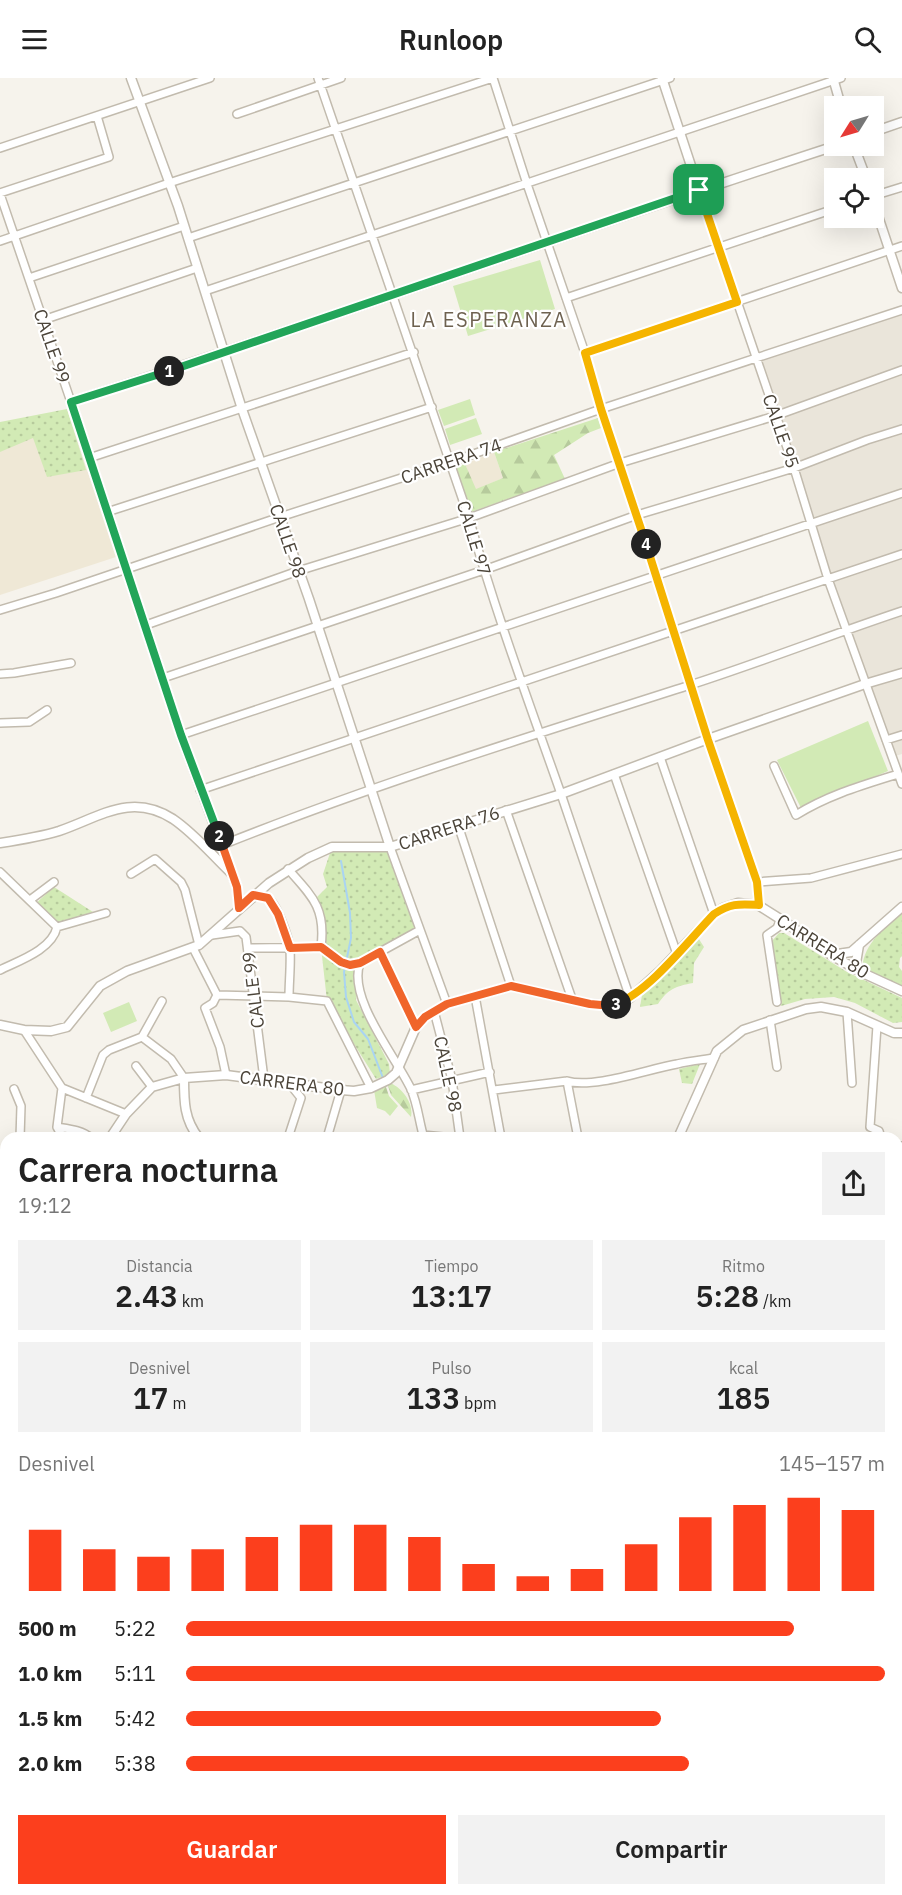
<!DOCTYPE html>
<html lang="es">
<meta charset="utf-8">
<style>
body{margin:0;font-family:"IBM Plex Sans",sans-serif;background:#f2f2f2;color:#222;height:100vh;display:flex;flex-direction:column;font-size:22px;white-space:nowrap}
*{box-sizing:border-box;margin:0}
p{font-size:20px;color:#767676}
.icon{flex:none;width:33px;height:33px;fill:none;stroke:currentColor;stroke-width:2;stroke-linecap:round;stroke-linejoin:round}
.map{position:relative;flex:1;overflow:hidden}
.sheet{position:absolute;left:0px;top:1054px;width:903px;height:764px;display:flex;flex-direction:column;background:#fff;border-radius:18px 18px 0 0;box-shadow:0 6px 24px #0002}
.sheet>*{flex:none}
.needle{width:39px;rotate:233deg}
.tools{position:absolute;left:824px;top:18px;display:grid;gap:12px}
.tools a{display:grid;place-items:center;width:60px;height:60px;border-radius:0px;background:#fff;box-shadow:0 6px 24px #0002;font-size:30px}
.pin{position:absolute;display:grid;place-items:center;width:51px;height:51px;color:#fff;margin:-26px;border-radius:12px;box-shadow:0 3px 9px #0006}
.km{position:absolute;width:30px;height:30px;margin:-15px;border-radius:50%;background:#222;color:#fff;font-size:16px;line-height:30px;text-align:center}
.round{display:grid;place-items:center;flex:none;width:63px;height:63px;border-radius:0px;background:#f2f2f2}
.overview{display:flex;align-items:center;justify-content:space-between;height:102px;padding:0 18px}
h1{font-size:33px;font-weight:600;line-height:45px}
.figures{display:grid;grid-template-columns:repeat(3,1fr);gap:9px;height:102px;padding:6px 18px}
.figures div{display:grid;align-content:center;border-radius:0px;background:#f2f2f2;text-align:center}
.figures b{font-size:30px;font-weight:600}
.figures small{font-size:16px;font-weight:400}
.figures p{font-size:16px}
.chart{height:168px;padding:12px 18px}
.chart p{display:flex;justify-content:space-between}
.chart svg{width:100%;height:108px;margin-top:6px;stroke:#fc3f1d;stroke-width:6}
.cta{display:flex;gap:12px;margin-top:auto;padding:12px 18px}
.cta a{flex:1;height:69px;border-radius:0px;background:#fc3f1d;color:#fff;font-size:24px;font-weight:600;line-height:69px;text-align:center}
.cta a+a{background:#f2f2f2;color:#222}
ul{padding:0 18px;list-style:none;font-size:20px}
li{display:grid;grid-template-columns:96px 72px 1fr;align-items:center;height:45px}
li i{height:15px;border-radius:8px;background:#fc3f1d}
header{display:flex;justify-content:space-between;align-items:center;height:78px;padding:0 18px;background:#fff;font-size:27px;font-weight:600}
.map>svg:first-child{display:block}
.residential{fill:#eae5da}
.education{fill:#efe8d6}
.green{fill:#d2eab5}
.forest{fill:url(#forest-firs)}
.park{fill:url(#park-dots)}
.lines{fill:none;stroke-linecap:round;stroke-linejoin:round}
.stream{stroke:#a9d4f2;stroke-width:2}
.minor-casing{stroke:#c2bbae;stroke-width:10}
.tertiary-casing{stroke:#c2bbae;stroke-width:11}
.minor{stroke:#fff;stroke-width:7}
.tertiary{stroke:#fff;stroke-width:8}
.split-1-casing{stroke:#fff;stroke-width:12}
.split-2-casing{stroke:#fff;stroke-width:12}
.split-3-casing{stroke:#fff;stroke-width:12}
.split-4-casing{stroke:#fff;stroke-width:12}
.split-5-casing{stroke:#fff;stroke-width:12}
.split-1{stroke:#22a559;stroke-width:8}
.split-2{stroke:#22a559;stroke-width:8}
.split-3{stroke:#f0652b;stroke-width:8}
.split-4{stroke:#f5b400;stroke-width:8}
.split-5{stroke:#f5b400;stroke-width:8}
.labels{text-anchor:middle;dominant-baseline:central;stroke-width:4.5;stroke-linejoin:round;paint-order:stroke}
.street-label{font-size:18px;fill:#4b4439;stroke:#fff}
.neighbourhood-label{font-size:20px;letter-spacing:1.5px;fill:#6e6250;stroke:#fff}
</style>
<header><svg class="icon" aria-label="menu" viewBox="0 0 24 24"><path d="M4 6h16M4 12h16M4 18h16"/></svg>Runloop<svg class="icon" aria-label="search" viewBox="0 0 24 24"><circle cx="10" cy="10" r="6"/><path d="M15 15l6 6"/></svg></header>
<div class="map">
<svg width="902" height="1817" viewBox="0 0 902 1817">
<defs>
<pattern id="forest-firs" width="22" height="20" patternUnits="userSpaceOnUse" patternTransform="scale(1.5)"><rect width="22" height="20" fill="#d2eab5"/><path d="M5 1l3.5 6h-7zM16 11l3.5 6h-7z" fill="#b6ca9c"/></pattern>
<pattern id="park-dots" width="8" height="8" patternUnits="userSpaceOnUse" patternTransform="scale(1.5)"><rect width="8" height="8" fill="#d2eab5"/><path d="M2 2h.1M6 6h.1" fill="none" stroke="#b6ca9c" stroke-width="1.8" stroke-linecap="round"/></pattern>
</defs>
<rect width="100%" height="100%" fill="#f6f3ec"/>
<path class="residential" d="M902,234V676L892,679L755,279Z"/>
<path class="education" d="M71,343L116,479L0,517V372Z
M494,374L503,400L475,412L465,386Z"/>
<path class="green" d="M540,182L555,231L468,258L453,208Z
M470,321L475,337L444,348L438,332Z
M476,340L482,356L450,367L445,351Z
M868,643L888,693L801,730L777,682Z
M129,924L137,943L111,954L103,935Z
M897,1713L902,1714V1817H838V1812H897Z
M51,1812H97L109,1817H37V1815Z"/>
<path class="forest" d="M598,340L601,350L588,355L554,377L565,401L471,434L455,389L465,386L476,411L503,400L494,374Z
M388,1004C402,1009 414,1025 411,1039L391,1017L387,1005Z
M385,1006L389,1018L398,1028L390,1038L385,1033L377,1030L374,1012Z"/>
<path class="park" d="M67,331L86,392L47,399L33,360L0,374V344Z
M332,769H390L420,852L361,885L356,922L389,986L390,996L376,1001L327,923L321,869V832L317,819L327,809L323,796Z
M54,809L93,834L59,845L35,826Z
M902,834V878L900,880L899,889L902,893V910C887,904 872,899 863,884C867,863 887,848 902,834Z
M779,855H784L847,894L902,920V944L893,945L855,925L834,919L805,921L781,928L771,868L772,863Z
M697,858L704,869L694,885L693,905C676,908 668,911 658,926L640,929L642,917Z
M700,986L692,1006L682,1005L679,991Z
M902,1087V1144L897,1153V1088Z"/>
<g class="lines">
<path class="stream" d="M341,783L350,835L351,860L344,894L346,919L354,944L368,961L383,1000
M897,1306L902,1287
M897,1346L902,1353
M897,1419L902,1413
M633,1812V1817
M830,1817L832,1812"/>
<defs>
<path id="minor" d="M318,0L469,440C495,533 528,622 560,713C584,782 607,851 630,920
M493,0L527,106L585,275L601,331L637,437L708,661L757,804L758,827
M237,36L341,0
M0,70L210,0
M699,112L794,390L828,501L902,706
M0,115L109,79L97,38
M0,116L71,324
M873,118L902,109
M188,160L670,0
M0,163L169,105L493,0
M29,200L184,148
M205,213L841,0
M566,220L834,131
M43,242L197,190
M585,275L902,168
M89,380L414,274
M107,434L432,329
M0,532L56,515L280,439L451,384L601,331L902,232
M146,547L298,493L469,440L620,385L775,338L902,292
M0,596L14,595L71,585
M163,600L484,492L637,437L794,390L867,362L902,351
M0,645L29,644L47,632
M181,657L902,415
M886,662L902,657
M660,679L714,836
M774,688L796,737C828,717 863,707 898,696
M614,696L677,876
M200,712L902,476
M506,732L572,921
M458,747L511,908
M222,767C375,706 531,658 687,608C759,585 830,557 902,533
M390,769L447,926
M288,791C312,818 326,830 321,869
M0,794L57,849
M131,796L155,781L181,804L185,812L199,867
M757,804L811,800L902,776
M253,817C258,818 263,818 267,820C277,824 289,861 290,871C291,887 289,904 289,919
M30,822L54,804
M212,857L240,853L246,859L264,1001
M321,869C335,880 342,889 360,885L420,852
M193,870L217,917
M248,870L321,869
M380,874L416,949
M360,885C347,920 396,979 411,1011C418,1027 419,1044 424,1060
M0,892C18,883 52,872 57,849L106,835
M475,918L501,1060
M777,924L767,857L777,850L781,841
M434,933L452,1002L460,1060
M847,934L852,1005
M770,942L777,989
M877,948L870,1049L879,1053L881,1060
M24,952L62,1010L57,1049L63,1060
M142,959L171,981L184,1000
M136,988L152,1009
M226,997L220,969L205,930L213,925L217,917L289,919L327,923L371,1010
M567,1003L578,1060
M62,1010L126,1036
M14,1011L21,1028L20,1060
M411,1012L490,994
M494,1012L567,1003C593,1011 648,991 677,986C689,983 701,982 714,980
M86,1020L103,977L109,972L142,959L162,923
M57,1049C70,1051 82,1052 91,1060
M423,1057L453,1060
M288,1060L301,1020L289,1005
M327,1060L341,1012
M897,1068H902
M0,1105L6,1114
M0,1155H1
M0,1283L6,1278
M897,1283L902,1284
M0,1297L6,1305
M0,1361L6,1369
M0,1419L6,1426
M897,1439L902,1441
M0,1483L6,1491
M0,1545L6,1553
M606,1817V1812
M812,1817V1812"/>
<path id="tertiary" d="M131,0L178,128L242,331L309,521L390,769
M662,0L699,112
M833,0L841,28
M873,54L902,44
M854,68L866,100
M873,123L902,210
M0,765C20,762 40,759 59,753C100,739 131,714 173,741C195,756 212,777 231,795
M239,830L237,809L181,657L71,324C327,242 579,151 835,68
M831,877L851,874L902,829
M855,891L859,867
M0,947L24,952L51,953L67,949L100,908L127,893L199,867L269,805L308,780L332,769H390L561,716L708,661L865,606L902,595
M184,1000C184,1023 184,1042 199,1060
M110,1060L126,1036L152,1009L184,1000L226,997L341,1012L354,1013L371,1010L388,1002L396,995L416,949L425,939L447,926L511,908L590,926L610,927L630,920L661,892L714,836L723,830L738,825L758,827L788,846L831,877L865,896L902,913
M678,1060L717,973L743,952L806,931L821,929L847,934L894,955H902
M897,1084L902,1083
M0,1123L6,1118
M0,1189H6
M0,1462L6,1457"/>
</defs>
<use href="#minor" class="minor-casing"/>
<use href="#tertiary" class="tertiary-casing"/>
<use href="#minor" class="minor"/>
<use href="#tertiary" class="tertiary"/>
</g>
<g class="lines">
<defs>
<path id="split-1" d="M169,293L699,112"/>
<path id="split-2" d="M169,293L71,324L181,657L219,758"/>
<path id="split-3" d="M219,758L237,809L239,830L253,817L268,820L278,836L290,870L321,869L341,884L350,887L360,885L380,874L416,949L425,939L447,926L511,908L590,926L601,927L616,926"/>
<path id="split-4" d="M616,926C650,913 688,863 714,836C731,825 739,826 759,827L757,804L708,662L646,466"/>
<path id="split-5" d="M646,466L601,331L585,275L737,224L699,112"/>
</defs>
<use href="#split-1" class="split-1-casing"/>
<use href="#split-2" class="split-2-casing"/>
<use href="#split-3" class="split-3-casing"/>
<use href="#split-4" class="split-4-casing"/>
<use href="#split-5" class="split-5-casing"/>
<use href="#split-1" class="split-1"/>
<use href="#split-2" class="split-2"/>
<use href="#split-3" class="split-3"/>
<use href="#split-4" class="split-4"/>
<use href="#split-5" class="split-5"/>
</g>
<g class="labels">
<g class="street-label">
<text transform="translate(52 268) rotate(71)">CALLE 99</text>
<text transform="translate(781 353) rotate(71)">CALLE 95</text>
<text transform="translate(451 383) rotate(-19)">CARRERA 74</text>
<text transform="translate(474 460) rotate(73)">CALLE 97</text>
<text transform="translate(288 463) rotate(71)">CALLE 98</text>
<text transform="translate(449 750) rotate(-18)">CARRERA 76</text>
<text transform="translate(823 868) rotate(32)">CARRERA 80</text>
<text transform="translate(253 912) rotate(-97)">CALLE 99</text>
<text transform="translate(448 996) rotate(78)">CALLE 98</text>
<text transform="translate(292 1005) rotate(7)">CARRERA 80</text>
</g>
<g class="neighbourhood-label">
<text x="489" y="241">LA ESPERANZA</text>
</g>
</g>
</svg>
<div class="tools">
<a><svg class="needle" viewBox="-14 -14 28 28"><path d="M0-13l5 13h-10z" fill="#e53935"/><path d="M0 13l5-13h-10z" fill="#767676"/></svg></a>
<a><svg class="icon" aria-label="locate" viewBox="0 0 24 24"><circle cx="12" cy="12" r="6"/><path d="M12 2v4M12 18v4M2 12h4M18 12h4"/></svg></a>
</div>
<div class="pin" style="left:699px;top:112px;background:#1e9e55"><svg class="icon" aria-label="arrive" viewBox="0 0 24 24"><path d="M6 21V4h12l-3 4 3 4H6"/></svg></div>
<b class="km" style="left:169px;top:293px">1</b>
<b class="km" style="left:219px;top:758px">2</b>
<b class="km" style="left:616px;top:926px">3</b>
<b class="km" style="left:646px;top:466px">4</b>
<section class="sheet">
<div class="overview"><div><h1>Carrera nocturna</h1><p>19:12</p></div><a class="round"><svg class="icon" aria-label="share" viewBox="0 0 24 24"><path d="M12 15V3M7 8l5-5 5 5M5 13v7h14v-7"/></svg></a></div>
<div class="figures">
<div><p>Distancia</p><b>2.43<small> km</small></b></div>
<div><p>Tiempo</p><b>13:17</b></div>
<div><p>Ritmo</p><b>5:28<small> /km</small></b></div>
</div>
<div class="figures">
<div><p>Desnivel</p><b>17<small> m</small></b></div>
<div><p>Pulso</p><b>133<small> bpm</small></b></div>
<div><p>kcal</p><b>185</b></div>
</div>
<div class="chart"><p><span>Desnivel</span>145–157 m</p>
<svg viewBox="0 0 160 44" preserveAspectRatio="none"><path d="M5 44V19M15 44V27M25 44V30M35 44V27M45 44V22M55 44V17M65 44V17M75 44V22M85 44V33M95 44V38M105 44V35M115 44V25M125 44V14M135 44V9M145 44V6M155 44V11"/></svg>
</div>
<ul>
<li><b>500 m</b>5:22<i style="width:87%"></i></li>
<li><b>1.0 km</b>5:11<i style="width:100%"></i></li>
<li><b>1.5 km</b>5:42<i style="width:68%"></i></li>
<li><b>2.0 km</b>5:38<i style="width:72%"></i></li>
</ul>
<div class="cta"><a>Guardar</a><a>Compartir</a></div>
</section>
</div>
